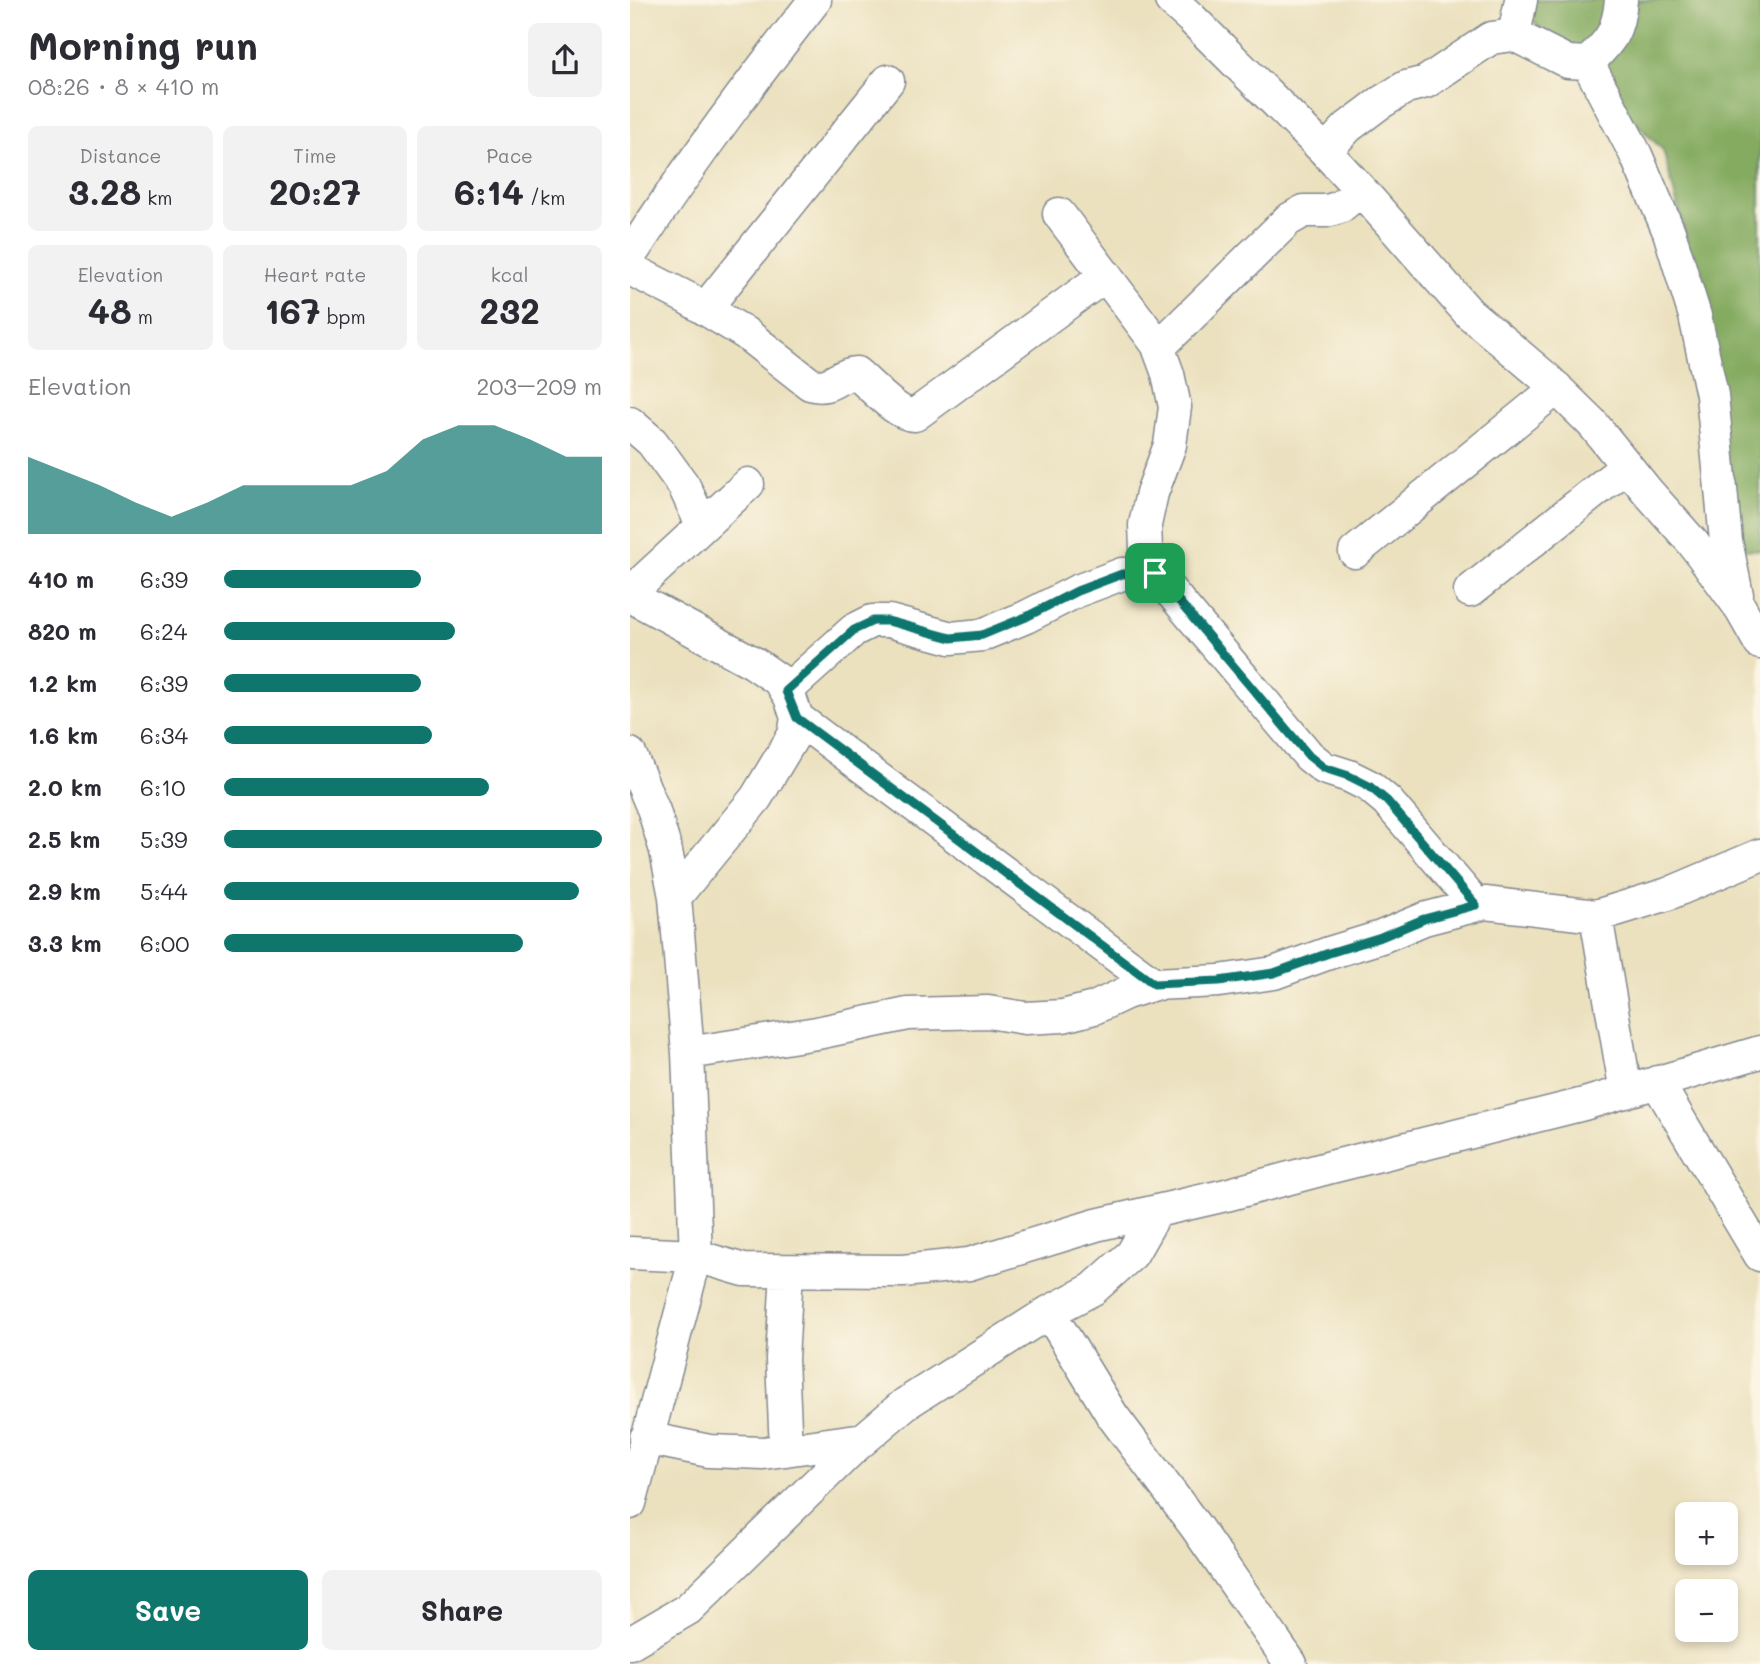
<!DOCTYPE html>
<meta charset="utf-8">
<style>
body{margin:0;font-family:Mali,sans-serif;background:#f2f2f3;color:#2b2b33;height:100vh;display:flex;flex-direction:column;font-size:26px;white-space:nowrap}
*{box-sizing:border-box;margin:0}
p{font-size:23px;color:#7c7c81}
.icon{flex:none;width:38px;height:38px;fill:none;stroke:currentColor;stroke-width:2;stroke-linecap:round;stroke-linejoin:round}
.map{position:relative;flex:1;overflow:hidden}
.panel{display:flex;flex-direction:column;background:#fff;width:630px}
.panel>*{flex:none}
.controls{position:absolute;left:1045px;top:1502px;display:grid;gap:14px}
.controls a{display:grid;place-items:center;width:63px;height:63px;border-radius:10px;background:#fff;box-shadow:0 4px 10px #0003;font-size:35px}
.pin{position:absolute;display:grid;place-items:center;width:60px;height:60px;color:#fff;margin:-30px;border-radius:14px;box-shadow:0 4px 10px #0006}
.round{display:grid;place-items:center;flex:none;width:74px;height:74px;border-radius:10px;background:#f2f2f3}
.headline{display:flex;align-items:center;justify-content:space-between;height:119px;padding:0 28px}
h1{font-size:38px;font-weight:700;line-height:52px}
.stats{display:grid;grid-template-columns:repeat(3,1fr);gap:10px;height:119px;padding:7px 28px}
.stats div{display:grid;align-content:center;border-radius:10px;background:#f2f2f3;text-align:center}
.stats b{font-size:35px;font-weight:700}
.stats small{font-size:19px;font-weight:400}
.stats p{font-size:19px}
.chart{height:196px;padding:14px 28px}
.chart p{display:flex;justify-content:space-between}
.chart svg{width:100%;height:126px;margin-top:7px;fill:#0f766e;opacity:.7}
.cta{display:flex;gap:14px;margin-top:auto;padding:14px 28px}
.cta a{flex:1;height:80px;border-radius:10px;background:#0f766e;color:#fff;font-size:28px;font-weight:700;line-height:80px;text-align:center}
.cta a+a{background:#f2f2f3;color:#2b2b33}
ul{padding:0 28px;list-style:none;font-size:23px}
li{display:grid;grid-template-columns:112px 84px 1fr;align-items:center;height:52px}
li i{height:18px;border-radius:9px;background:#0f766e}
main{display:flex;flex:1;min-height:0}
.map>svg:first-child{display:block}
.forest{fill:#84ab61;stroke:#506d60;stroke-width:2}
.lines{fill:none;stroke-linecap:round;stroke-linejoin:round}
.minor-casing{stroke:#83888e;stroke-width:35}
.minor{stroke:#fff;stroke-width:32}
.route-casing{stroke:#fff;stroke-width:14}
.route{stroke:#0f766e;stroke-width:9}
</style>
<main>
<section class="panel">
<div class="headline"><div><h1>Morning run</h1><p>08:26 · 8 × 410 m</p></div><a class="round"><svg class="icon" aria-label="share" viewBox="0 0 24 24"><path d="M12 15V3M7 8l5-5 5 5M5 13v7h14v-7"/></svg></a></div>
<div class="stats">
<div><p>Distance</p><b>3.28<small> km</small></b></div>
<div><p>Time</p><b>20:27</b></div>
<div><p>Pace</p><b>6:14<small> /km</small></b></div>
</div>
<div class="stats">
<div><p>Elevation</p><b>48<small> m</small></b></div>
<div><p>Heart rate</p><b>167<small> bpm</small></b></div>
<div><p>kcal</p><b>232</b></div>
</div>
<div class="chart"><p><span>Elevation</span>203–209 m</p>
<svg viewBox="0 0 160 44" preserveAspectRatio="none"><path d="M0 44V17L10 22L20 27L30 33L40 38L50 33L60 27L70 27L80 27L90 27L100 22L110 11L120 6L130 6L140 11L150 17L160 17V44z"/></svg>
</div>
<ul>
<li><b>410 m</b>6:39<i style="width:52%"></i></li>
<li><b>820 m</b>6:24<i style="width:61%"></i></li>
<li><b>1.2 km</b>6:39<i style="width:52%"></i></li>
<li><b>1.6 km</b>6:34<i style="width:55%"></i></li>
<li><b>2.0 km</b>6:10<i style="width:70%"></i></li>
<li><b>2.5 km</b>5:39<i style="width:100%"></i></li>
<li><b>2.9 km</b>5:44<i style="width:94%"></i></li>
<li><b>3.3 km</b>6:00<i style="width:79%"></i></li>
</ul>
<div class="cta"><a>Save</a><a>Share</a></div>
</section>
<div class="map">
<svg width="1130" height="1664" viewBox="0 0 1130 1664">
<rect width="100%" height="100%" fill="#fcf5e5"/>
<filter id="ink" filterUnits="userSpaceOnUse"><feTurbulence type="fractalNoise" baseFrequency=".0143" numOctaves="2"/><feDisplacementMap in="SourceGraphic" scale="14" xChannelSelector="R" yChannelSelector="G"/><feConvolveMatrix kernelMatrix="1 2 1 2 8 2 1 2 1" color-interpolation-filters="sRGB"/></filter>
<filter id="wash" filterUnits="userSpaceOnUse"><feTurbulence type="fractalNoise" baseFrequency=".00686" numOctaves="4" result="noise"/><feDisplacementMap in="SourceGraphic" scale="28" xChannelSelector="R" yChannelSelector="G"/><feGaussianBlur stdDeviation="1.57" result="paint"/><feColorMatrix in="noise" values="0 0 0 0 0 0 0 0 0 0 0 0 0 0 0 0 0 1.4 0 .05"/><feComposite in="paint" operator="in"/></filter>
<g filter="url(#wash)">
<rect width="100%" height="100%" fill="#ebe1bf"/>
<path class="forest" d="M882,0H1130V550L1106,549L1080,330L1033,150Z"/>
</g>
<g filter="url(#ink)">
<g class="lines">
<defs>
<path id="minor" d="M541,0L561,18L694,150L701,145L718,127L750,103L776,87L796,82L861,38L884,35L938,62L958,63C981,40 988,32 991,0
M884,35L891,0
M958,63L1006,155L1039,232L1065,316L1082,395L1096,541L1107,595
M694,150L731,190L839,313L917,379L962,423L1017,491L1063,543L1109,606L1130,643
M429,214L527,344L538,374L545,407L540,445L522,493L515,525L516,548L525,573L679,756L694,768L719,776L739,786L757,801L846,905
M0,256C57,167 120,83 185,0
M0,269L57,298L115,333L180,384C202,391 207,374 226,373C240,384 267,416 285,415L476,275
M75,309L258,81
M529,347L658,220L674,211H697L710,207L731,190
M0,423L22,442L54,486L72,525
M725,552L927,388
M840,591L997,466
M0,593L118,484
M0,596L124,663L150,681L160,697L167,718L164,735L126,798L45,897
M156,691L224,630L242,621H259L321,638L352,635L396,617L447,591L492,574L525,573
M167,718L524,984
M0,754L24,811L36,851L45,897L58,1053L66,1256L0,1253
M966,916L996,1092
M58,1053L187,1033L278,1014L358,1012L395,1018L433,1016L464,1008L496,993L524,984L589,981L644,973L699,953L751,937L794,919L855,903L966,916L1038,894L1130,855
M1027,1082L1130,1255
M419,1312L482,1415L566,1527L661,1664
M16,1438L79,1451L133,1453L234,1439
M156,1450L152,1359L157,1271
M0,1503L66,1256L114,1270L273,1271L339,1264L466,1225L596,1195L701,1167L954,1104L1130,1052
M0,1643L58,1609L221,1450L275,1404L419,1312L463,1289L502,1254L526,1212"/>
</defs>
<use href="#minor" class="minor-casing"/>
<use href="#minor" class="minor"/>
</g>
</g>
<g class="lines" filter="url(#ink)">
<defs>
<path id="route" d="M525,573L679,756L694,768L719,776L739,786L757,801L846,905L794,919L751,937L699,953L644,973L589,981L524,984L167,718L156,691L224,630L243,621H258L321,638L352,635L396,617L447,591L492,574Z"/>
</defs>
<use href="#route" class="route-casing"/>
<use href="#route" class="route"/>
</g>
</svg>
<div class="controls">
<a>+</a>
<a>−</a>
</div>
<div class="pin" style="left:525px;top:573px;background:#1e9e55"><svg class="icon" aria-label="arrive" viewBox="0 0 24 24"><path d="M6 21V4h12l-3 4 3 4H6"/></svg></div>
</div>
</main>
